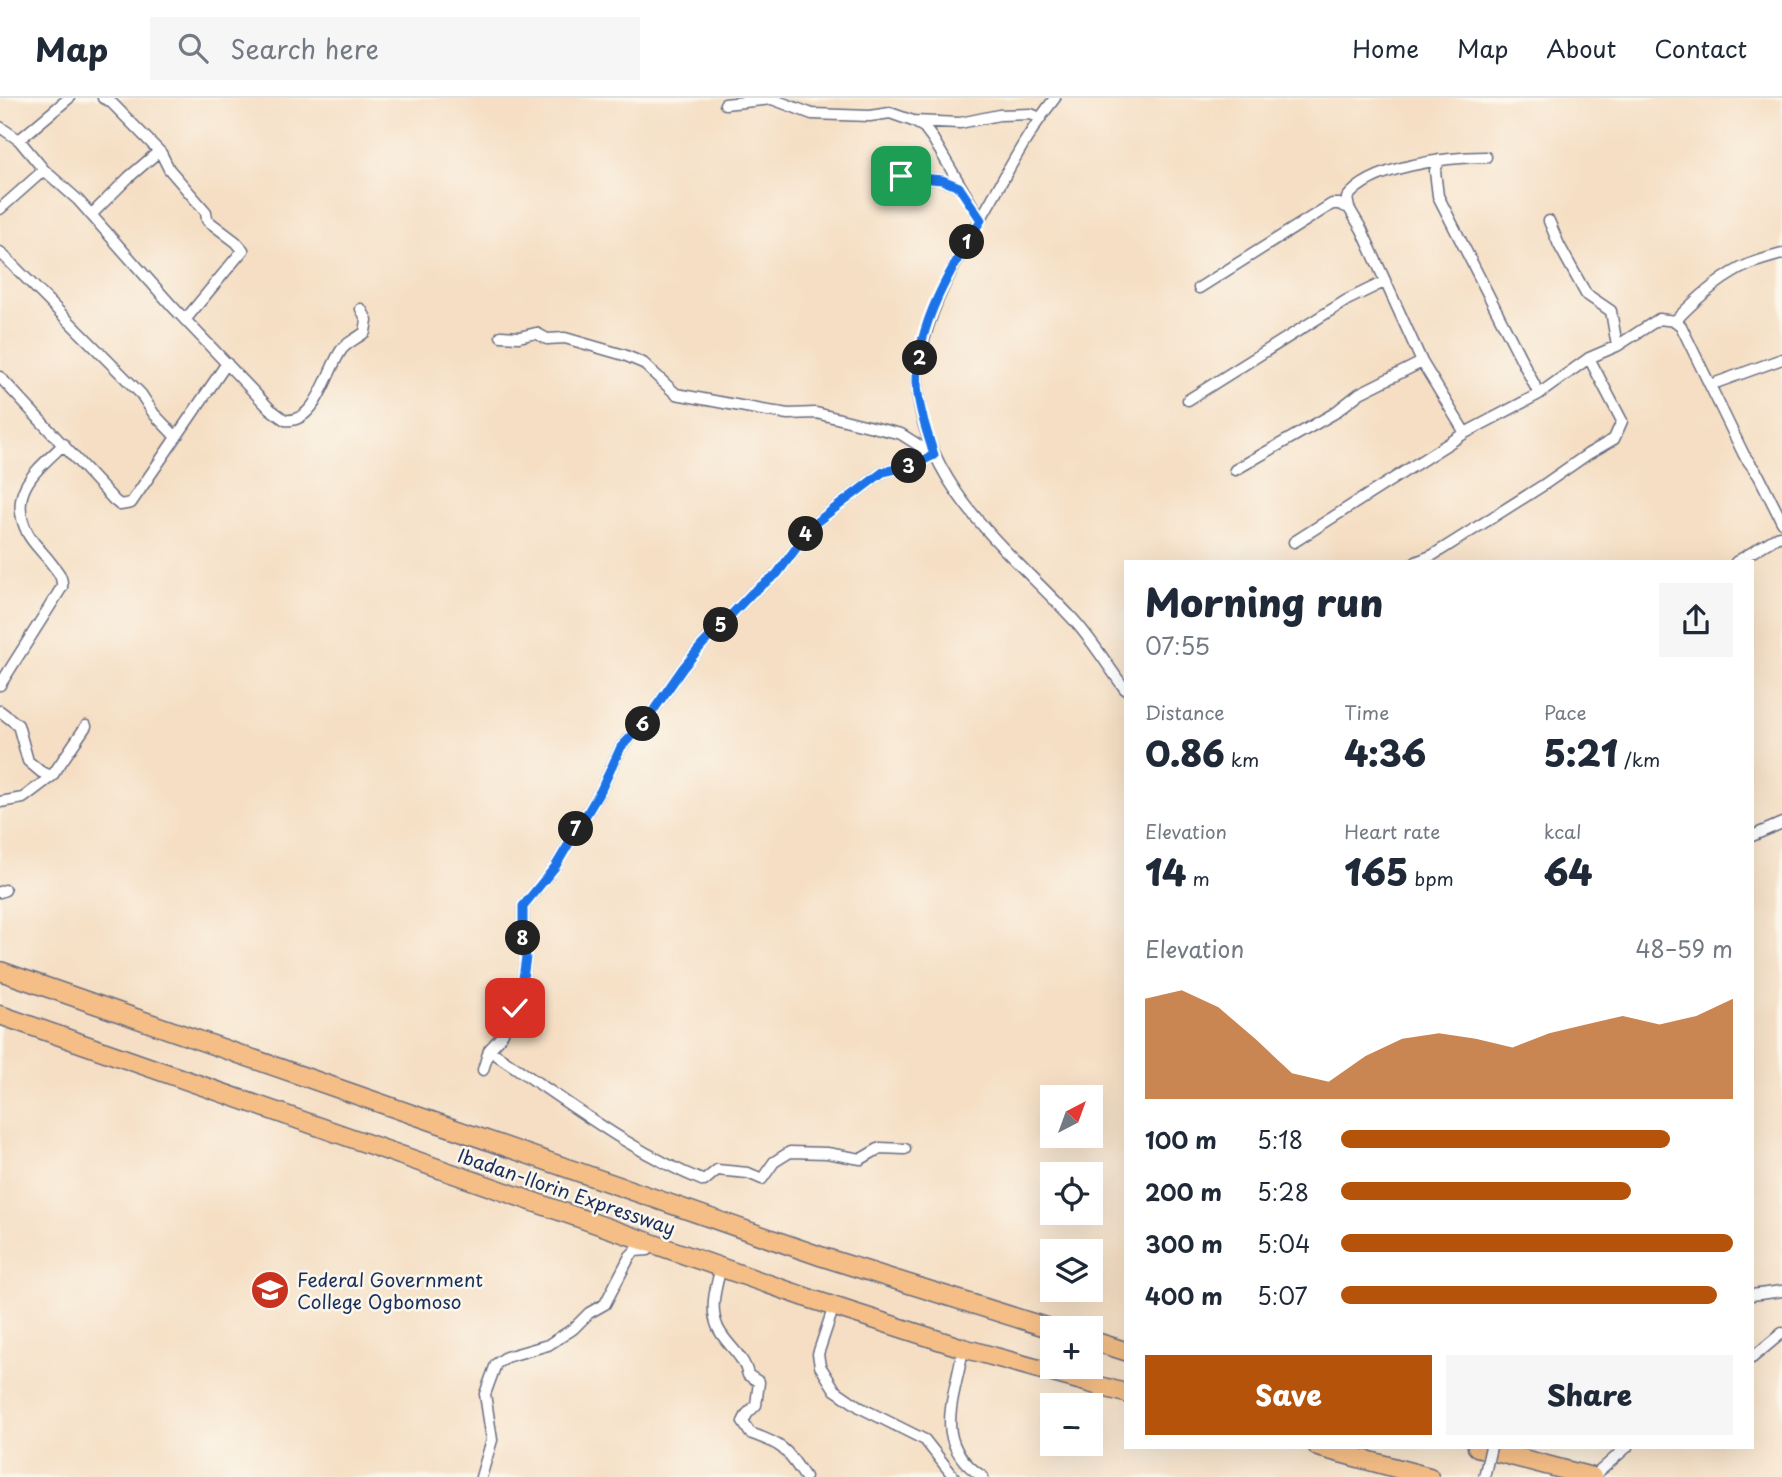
<!DOCTYPE html>
<meta charset="utf-8">
<style>
body{margin:0;font-family:"Playpen Sans",sans-serif;background:#f6f6f7;color:#1f2937;height:100vh;display:flex;flex-direction:column;font-size:26px;white-space:nowrap}
*{box-sizing:border-box;margin:0}
p{font-size:23px;color:#747a83}
.icon{flex:none;width:38px;height:38px;fill:none;stroke:currentColor;stroke-width:2;stroke-linecap:round;stroke-linejoin:round}
.map{position:relative;flex:1;overflow:hidden}
.drawer{position:absolute;left:1124px;top:462px;width:630px;height:889px;display:flex;flex-direction:column;background:#fff;border-radius:0px;box-shadow:0 7px 28px #0002}
.drawer>*{flex:none}
.needle{width:46px;rotate:41deg}
.fabs{position:absolute;left:1040px;top:987px;display:grid;gap:14px}
.fabs a{display:grid;place-items:center;width:63px;height:63px;border-radius:0px;background:#fff;box-shadow:0 7px 28px #0002;font-size:35px}
.pin{position:absolute;display:grid;place-items:center;width:60px;height:60px;color:#fff;margin:-30px;border-radius:14px;box-shadow:0 4px 10px #0006}
.km{position:absolute;width:35px;height:35px;margin:-18px;border-radius:50%;background:#222;color:#fff;font-size:19px;line-height:35px;text-align:center}
.round{display:grid;place-items:center;flex:none;width:74px;height:74px;border-radius:0px;background:#f6f6f7}
.overview{display:flex;align-items:center;justify-content:space-between;height:119px;padding:0 21px}
h1{font-size:38px;font-weight:800;line-height:52px}
.stats{display:grid;grid-template-columns:repeat(3,1fr);gap:10px;height:119px;padding:7px 21px}
.stats div{display:grid;align-content:center}
.stats b{font-size:35px;font-weight:800}
.stats small{font-size:19px;font-weight:400}
.stats p{font-size:19px}
.chart{height:196px;padding:14px 21px}
.chart p{display:flex;justify-content:space-between}
.chart svg{width:100%;height:126px;margin-top:7px;fill:#b45309;opacity:.7}
.cta{display:flex;gap:14px;margin-top:auto;padding:14px 21px}
.cta a{flex:1;height:80px;border-radius:0px;background:#b45309;color:#fff;font-size:28px;font-weight:800;line-height:80px;text-align:center}
.cta a+a{background:#f6f6f7;color:#1f2937}
ul{padding:0 21px;list-style:none;font-size:23px}
li{display:grid;grid-template-columns:112px 84px 1fr;align-items:center;height:52px}
li i{height:18px;border-radius:9px;background:#b45309}
header{display:flex;align-items:center;gap:42px;box-sizing:border-box;height:98px;padding:0 35px;background:#fff;border-bottom:2px solid #e0e1e3}
header strong{font-size:33px}
nav{display:flex;gap:38px;margin-inline-start:auto;font-size:24px}
.search{width:490px;height:63px;background:#f6f6f7;display:flex;align-items:center;gap:18px;box-sizing:border-box;padding:0 24px;border-radius:0px;color:#747a83;font-size:26px}
.map>svg:first-child{display:block}
.lines{fill:none;stroke-linecap:round;stroke-linejoin:round}
.minor-casing{stroke:#676c81;stroke-width:13}
.motorway-casing{stroke:#676c81;stroke-width:21}
.minor{stroke:#fff;stroke-width:10}
.motorway{stroke:#f5be86;stroke-width:18}
.minor-bridge-casing{stroke:#676c81;stroke-width:13;stroke-linecap:butt}
.minor-bridge{stroke:#fff;stroke-width:10}
.route-casing{stroke:#fff;stroke-width:14}
.route{stroke:#1a73e8;stroke-width:9}
.labels{text-anchor:middle;dominant-baseline:central;stroke-width:5;stroke-linejoin:round;paint-order:stroke}
.street-label{font-size:19px;fill:#1b2f5e;stroke:#fbf7ec}
.poi-label{font-size:19px;fill:#1b2f5e;stroke:#fbf7ec;text-anchor:start}
</style>
<header>
<strong>Map</strong>
<div class="search"><svg class="icon" aria-label="search" viewBox="0 0 24 24"><circle cx="10" cy="10" r="6"/><path d="M15 15l6 6"/></svg>Search here</div>
<nav><a>Home</a><a>Map</a><a>About</a><a>Contact</a></nav>
</header>
<div class="map">
<svg width="1782" height="1379" viewBox="0 0 1782 1379">
<rect width="100%" height="100%" fill="#fbf7ec"/>
<filter id="ink" filterUnits="userSpaceOnUse"><feTurbulence type="fractalNoise" baseFrequency=".0143" numOctaves="2"/><feDisplacementMap in="SourceGraphic" scale="14" xChannelSelector="R" yChannelSelector="G"/><feConvolveMatrix kernelMatrix="1 2 1 2 8 2 1 2 1" color-interpolation-filters="sRGB"/></filter>
<filter id="wash" filterUnits="userSpaceOnUse"><feTurbulence type="fractalNoise" baseFrequency=".00686" numOctaves="4" result="noise"/><feDisplacementMap in="SourceGraphic" scale="28" xChannelSelector="R" yChannelSelector="G"/><feGaussianBlur stdDeviation="1.57" result="paint"/><feColorMatrix in="noise" values="0 0 0 0 0 0 0 0 0 0 0 0 0 0 0 0 0 1.4 0 .05"/><feComposite in="paint" operator="in"/></filter>
<g filter="url(#wash)">
<rect width="100%" height="100%" fill="#f5dec3"/>
</g>
<g filter="url(#ink)">
<g class="lines">
<defs>
<path id="minor" d="M1055,0C1025,38 1004,81 980,122C956,165 937,194 924,242C921,255 917,271 917,284C921,386 1007,451 1071,519C1091,540 1107,567 1125,591
M725,6L772,1L812,16L870,18L890,15L913,23L960,25L999,17L1031,16L1040,20
M913,23L924,29L933,41L981,122
M0,29L19,42L44,72L78,102L172,208L270,311L285,322C317,326 327,271 342,251C348,244 358,240 365,234L367,222L361,211
M19,42L69,0
M161,55L169,71L206,114L207,122L236,144L243,152L185,222
M1439,62L1435,73L1438,98L1539,296
M901,78L942,82L959,89
M1349,110L1347,100C1370,68 1448,59 1486,59
M0,111L44,72
M91,117L129,79L157,55H161L110,3L103,0
M1549,123L1559,147L1586,196L1611,213L1617,248
M0,154L141,296L154,316L175,338
M1199,190L1332,106H1339L1349,110L1362,132L1422,264L1465,335
M1675,223C1695,202 1723,177 1750,166C1760,162 1771,159 1782,156
M501,238L519,239L536,235L547,241L565,240L624,257L643,265L676,296L762,312L788,316L816,315L901,336L934,357
M0,279L114,402L120,407L131,405L227,265
M1710,287L1782,261
M1188,302L1347,202L1384,184
M1235,372L1333,316L1360,295L1422,264
M1294,444L1465,335L1539,296L1589,260L1617,248L1659,221L1675,223L1681,228L1744,357L1759,378L1782,424
M1416,464L1433,457L1542,388L1588,356L1614,341L1622,323L1589,260
M1736,464L1779,438L1782,439
M0,587L62,489C63,478 57,473 51,465C44,455 32,445 27,434C7,393 37,372 64,346
M0,613L18,627L28,663L41,674L52,678
M0,704L23,700L52,678L86,628
M1752,738L1782,725
M0,794L5,792
M489,952C559,997 626,1052 704,1083L717,1072L748,1075L762,1081L774,1064L790,1054L827,1055L861,1061L880,1050L905,1051
M483,972L489,952L501,939L521,894L526,859L523,847V808L555,769L601,692L621,649L646,623L683,570L702,547L752,495L777,476L814,426L883,374L914,367L934,357
M721,1169C716,1189 709,1210 718,1230C726,1247 744,1257 748,1277L759,1284L756,1307L747,1316L743,1324L750,1335C784,1347 785,1350 805,1379
M1752,1197L1782,1193
M834,1208L818,1256L820,1268L835,1292L861,1310L925,1342L954,1379
M963,1250C956,1300 929,1344 983,1379
M1752,1260L1782,1235
M481,1379L492,1342L485,1296L496,1266L506,1259L548,1247L573,1231L589,1215L605,1206L630,1158L635,1153L648,1152L651,1146
M1593,1379L1627,1349"/>
<path id="motorway" d="M0,873L823,1159L1052,1231
M0,917L811,1201L963,1250L1125,1295
M1090,1242L1125,1253
M1318,1349L1429,1379
M1477,1349L1592,1379"/>
</defs>
<use href="#minor" class="minor-casing"/>
<use href="#motorway" class="motorway-casing"/>
<use href="#minor" class="minor"/>
<use href="#motorway" class="motorway"/>
<defs>
<path id="minor-bridge" d="M1484,1379L1491,1349"/>
</defs>
<use href="#minor-bridge" class="minor-bridge-casing"/>
<use href="#minor-bridge" class="minor-bridge"/>
</g>
</g>
<g class="lines" filter="url(#ink)">
<defs>
<path id="route" d="M515,910L521,894L526,859L523,847V808L555,769L601,692L621,649L646,623L683,570L702,547L752,495L777,476L814,426L883,374L914,367L934,357C927,333 917,307 917,282C917,225 952,169 981,122L959,89L942,82L901,78"/>
</defs>
<use href="#route" class="route-casing"/>
<use href="#route" class="route"/>
</g>
<defs>
<symbol id="university-disc" viewBox="-11 -11 22 22"><circle r="9.5" fill="#c8321e" stroke="#fbf7ec"/><path d="M0-5L7-2L0 1L-7-2ZM-4 1L0 2.5L4 1V4Q0 6-4 4Z" fill="#fff"/></symbol>
</defs>
<g fill-rule="evenodd">
<use href="#university-disc" x="248" y="1170" width="44" height="44"/>
</g>
<g class="labels">
<g class="street-label">
<text transform="translate(567 1093) rotate(19)">Ibadan-Ilorin Expressway</text>
</g>
<g class="poi-label">
<text x="297" y="1181">Federal Government<tspan x="297" dy="22">College Ogbomoso</tspan></text>
</g>
</g>
</svg>
<div class="fabs">
<a><svg class="needle" viewBox="-14 -14 28 28"><path d="M0-13l5 13h-10z" fill="#e53935"/><path d="M0 13l5-13h-10z" fill="#747a83"/></svg></a>
<a><svg class="icon" aria-label="locate" viewBox="0 0 24 24"><circle cx="12" cy="12" r="6"/><path d="M12 2v4M12 18v4M2 12h4M18 12h4"/></svg></a>
<a><svg class="icon" aria-label="layers" viewBox="0 0 24 24"><path d="M12 4l9 5-9 5-9-5zM3 14l9 5 9-5"/></svg></a>
<a>+</a>
<a>−</a>
</div>
<div class="pin" style="left:901px;top:78px;background:#1e9e55"><svg class="icon" aria-label="arrive" viewBox="0 0 24 24"><path d="M6 21V4h12l-3 4 3 4H6"/></svg></div>
<div class="pin" style="left:515px;top:910px;background:#d93025"><svg class="icon" aria-label="check" viewBox="0 0 24 24"><path d="M5 12l5 5 9-10"/></svg></div>
<b class="km" style="left:967px;top:144px">1</b>
<b class="km" style="left:920px;top:260px">2</b>
<b class="km" style="left:909px;top:368px">3</b>
<b class="km" style="left:806px;top:436px">4</b>
<b class="km" style="left:721px;top:527px">5</b>
<b class="km" style="left:643px;top:626px">6</b>
<b class="km" style="left:576px;top:731px">7</b>
<b class="km" style="left:523px;top:840px">8</b>
<section class="drawer">
<div class="overview"><div><h1>Morning run</h1><p>07:55</p></div><a class="round"><svg class="icon" aria-label="share" viewBox="0 0 24 24"><path d="M12 15V3M7 8l5-5 5 5M5 13v7h14v-7"/></svg></a></div>
<div class="stats">
<div><p>Distance</p><b>0.86<small> km</small></b></div>
<div><p>Time</p><b>4:36</b></div>
<div><p>Pace</p><b>5:21<small> /km</small></b></div>
</div>
<div class="stats">
<div><p>Elevation</p><b>14<small> m</small></b></div>
<div><p>Heart rate</p><b>165<small> bpm</small></b></div>
<div><p>kcal</p><b>64</b></div>
</div>
<div class="chart"><p><span>Elevation</span>48–59 m</p>
<svg viewBox="0 0 160 44" preserveAspectRatio="none"><path d="M0 44V9L10 6L20 12L30 23L40 35L50 38L60 29L70 23L80 21L90 23L100 26L110 21L120 18L130 15L140 18L150 15L160 9V44z"/></svg>
</div>
<ul>
<li><b>100 m</b>5:18<i style="width:84%"></i></li>
<li><b>200 m</b>5:28<i style="width:74%"></i></li>
<li><b>300 m</b>5:04<i style="width:100%"></i></li>
<li><b>400 m</b>5:07<i style="width:96%"></i></li>
</ul>
<div class="cta"><a>Save</a><a>Share</a></div>
</section>
</div>
